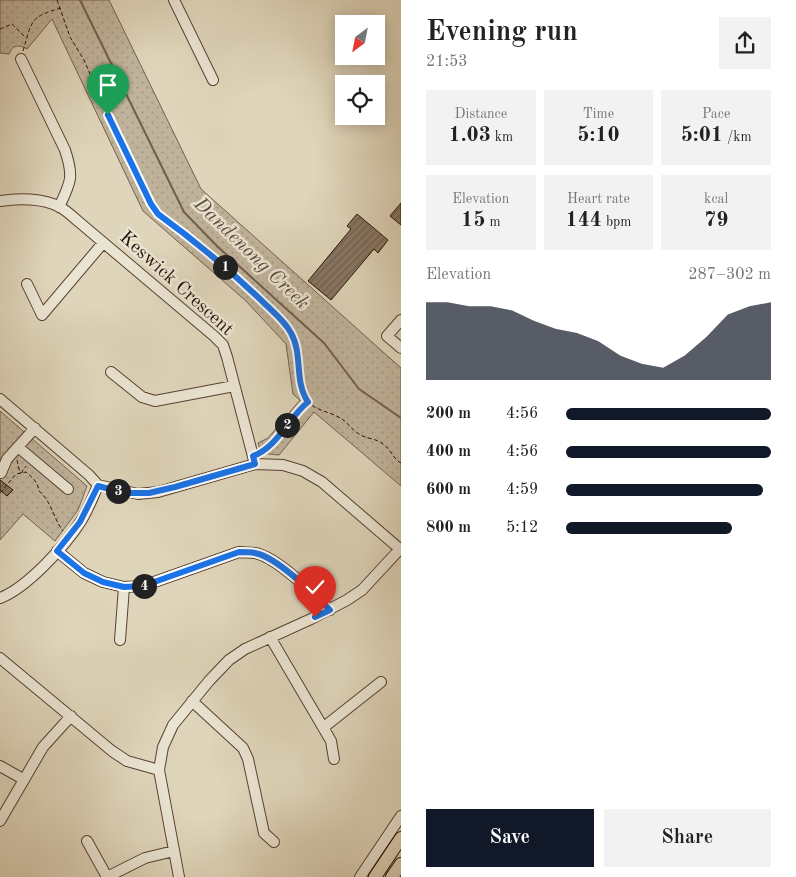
<!DOCTYPE html>
<meta charset="utf-8">
<style>
body{margin:0;font-family:"Old Standard TT",serif;background:#f2f2f2;color:#222;height:100vh;display:flex;flex-direction:column;font-size:19px;white-space:nowrap}
*{box-sizing:border-box;margin:0}
p{font-size:16px;color:#767676}
.icon{flex:none;width:28px;height:28px;fill:none;stroke:currentColor;stroke-width:2;stroke-linecap:round;stroke-linejoin:round}
.map{position:relative;flex:1;overflow:hidden}
.panel{display:flex;flex-direction:column;background:#fff;width:395px}
.panel>*{flex:none}
.needle{width:32px;rotate:212deg}
.controls{position:absolute;left:335px;top:15px;display:grid;gap:10px}
.controls a{display:grid;place-items:center;width:50px;height:50px;border-radius:0px;background:#fff;box-shadow:0 2px 12px #0003;font-size:25px}
.pin{position:absolute;display:grid;place-items:center;width:42px;height:42px;color:#fff;margin:-51px -21px;border-radius:50% 50% 50% 0;rotate:-45deg;box-shadow:0 0 5px #0007}
.pin .icon{rotate:45deg}
.km{position:absolute;width:25px;height:25px;margin:-12px;border-radius:50%;background:#222;color:#fff;font-size:14px;line-height:25px;text-align:center}
.round{display:grid;place-items:center;flex:none;width:52px;height:52px;border-radius:0px;background:#f2f2f2}
.summary{display:flex;align-items:center;justify-content:space-between;height:85px;padding:0 25px}
h1{font-size:28px;font-weight:700;line-height:38px}
.stats{display:grid;grid-template-columns:repeat(3,1fr);gap:8px;height:85px;padding:5px 25px}
.stats div{display:grid;align-content:center;border-radius:0px;background:#f2f2f2;text-align:center}
.stats b{font-size:21px;font-weight:700}
.stats small{font-size:14px;font-weight:400}
.stats p{font-size:14px}
.chart{height:140px;padding:10px 25px}
.chart p{display:flex;justify-content:space-between}
.chart svg{width:100%;height:90px;margin-top:5px;fill:#111827;opacity:.7}
.primary-button{display:flex;gap:10px;margin-top:auto;padding:10px 25px}
.primary-button a{flex:1;height:58px;border-radius:0px;background:#111827;color:#fff;font-size:20px;font-weight:700;line-height:58px;text-align:center}
.primary-button a+a{background:#f2f2f2;color:#222}
ul{padding:0 25px;list-style:none;font-size:16px}
li{display:grid;grid-template-columns:80px 60px 1fr;align-items:center;height:38px}
li i{height:12px;border-radius:6px;background:#111827}
main{display:flex;flex:1;min-height:0}
.map>svg:first-child{display:block}
.park{fill:url(#park-dots);stroke:#746150}
.lines{fill:none;stroke-linecap:round;stroke-linejoin:round}
.stream{stroke:#715e4c;stroke-width:2}
.building{fill:url(#building-hatch);stroke:#280f05}
.minor-casing{stroke:#564032;stroke-width:12}
.major-casing{stroke:#280f05;stroke-width:14}
.path{stroke:#280f05;stroke-width:1;stroke-dasharray:4 2.5;stroke-linecap:butt}
.minor{stroke:#eae4d2;stroke-width:10}
.major{stroke:#dfd5ba;stroke-width:12}
.route-casing{stroke:#fff;stroke-width:10}
.route{stroke:#1a73e8;stroke-width:6}
.labels{text-anchor:middle;dominant-baseline:central;stroke-width:5;stroke-linejoin:round;paint-order:stroke}
.street-label{font-size:19px;fill:#280f05;stroke:#eae4d2}
.water-label{font-size:20px;font-style:italic;fill:#5e4a3b;stroke:#eae4d2}
</style>
<main>
<div class="map">
<svg width="401" height="877" viewBox="0 0 401 877">
<defs>
<pattern id="park-dots" width="8" height="8" patternUnits="userSpaceOnUse" patternTransform="scale(1.25)"><rect width="8" height="8" fill="#c0b39b"/><path d="M2 2h.1M6 6h.1" fill="none" stroke="#a59984" stroke-width="1.8" stroke-linecap="round"/></pattern>
<pattern id="building-hatch" width="6" height="6" patternUnits="userSpaceOnUse" patternTransform="scale(1.25)"><rect width="6" height="6" fill="#877663"/><path d="M-1 1l2-2M0 6l6-6M5 7l2-2" fill="none" stroke="#6e5f50"/></pattern>
</defs>
<rect width="100%" height="100%" fill="#dfd5ba"/>
<filter id="stains"><feTurbulence type="fractalNoise" baseFrequency=".004" numOctaves="4"/><feColorMatrix values="0 0 0 0 .2 0 0 0 0 .09 0 0 0 0 .02 0 0 0 .5 -.17"/></filter>
<radialGradient id="worn" r=".72"><stop offset=".6" stop-color="#630" stop-opacity="0"/><stop offset="1" stop-color="#630" stop-opacity=".3"/></radialGradient>
<path class="park" d="M0,0H109L201,189L401,368V486L314,412L279,455C268,454 261,455 258,443L268,438L300,400L293,394L286,344L246,301L143,211L52,19L27,49C19,44 12,45 9,54L0,53Z
M0,411L87,486L78,510L55,541L23,514L0,540Z"/>
<g class="lines">
<path class="stream" d="M80,0L184,212L217,246L324,343L359,389L401,418"/>
</g>
<path class="building" d="M401,203V225L390,216Z
M357,214L388,240L378,253L374,249L331,300L308,281L351,229L347,226Z
M0,480L13,490L7,496L0,490Z"/>
<g class="lines">
<defs>
<path id="minor" d="M174,0L213,80
M21,59L65,150C74,177 71,182 59,207
M0,201C18,198 43,198 60,207C67,211 73,217 79,222L214,336L223,345L227,357L255,464
M27,284L42,315L103,243
M401,320L387,336L401,348
M111,372L142,397L155,401L234,386
M0,399L89,475L98,485L138,494L158,492L255,464L283,465L303,471L322,482L401,550
M18,447L68,489
M1,473L7,459L35,428
M57,551L84,573L103,582L124,587L143,586L239,552C244,553 250,552 255,553C277,557 314,594 330,610
M0,598C27,588 66,545 81,521C88,510 93,497 98,485
M270,637L331,741L334,759
M120,640L124,587
M0,658L112,751L127,761L159,770
M192,701L243,748L248,759L264,833L274,842
M324,727L381,682
M0,766L23,779
M0,821L43,747L71,716
M87,841L107,877
M107,877L145,858L174,851
M179,877L159,770L163,747L173,725L209,681L229,660L245,649L311,619L347,600L362,590L400,549
M360,877L401,816"/>
<path id="major" d="M375,877L401,838
M392,877L401,864"/>
</defs>
<use href="#minor" class="minor-casing"/>
<use href="#major" class="major-casing"/>
<path class="path" d="M57,0L70,37L84,60L108,115L151,204L158,214C194,241 230,270 262,302C272,311 284,321 291,332C302,351 296,376 304,396C309,410 330,411 342,419C348,423 352,430 359,434C366,439 376,438 383,444C391,449 392,458 401,463
M0,29L12,24L26,38
M23,51C32,21 29,17 61,8
M261,452L280,436L300,408L307,403
M17,460L20,473
M21,473L26,466
M0,493L16,474L26,472C33,478 38,482 39,491C52,502 53,518 63,531"/>
<use href="#minor" class="minor"/>
<use href="#major" class="major"/>
</g>
<g class="lines">
<defs>
<path id="route" d="M108,115L151,204L158,214C195,241 230,270 263,302C272,311 285,321 291,333C303,354 294,382 308,402C289,417 277,448 253,456L255,464L175,487L149,493H125L98,486L80,522L57,551L84,573L103,582L124,587L143,586L239,552C244,552 250,552 255,553C277,557 314,594 330,610L315,617"/>
</defs>
<use href="#route" class="route-casing"/>
<use href="#route" class="route"/>
</g>
<g class="labels">
<g class="street-label">
<text transform="translate(176 284) rotate(42)">Keswick Crescent</text>
</g>
<g class="water-label">
<text transform="translate(251 254) rotate(44)">Dandenong Creek</text>
</g>
</g>
<rect width="100%" height="100%" filter="url(#stains)"/>
<rect width="100%" height="100%" fill="url(#worn)"/>
</svg>
<div class="controls">
<a><svg class="needle" viewBox="-14 -14 28 28"><path d="M0-13l5 13h-10z" fill="#e53935"/><path d="M0 13l5-13h-10z" fill="#767676"/></svg></a>
<a><svg class="icon" aria-label="locate" viewBox="0 0 24 24"><circle cx="12" cy="12" r="6"/><path d="M12 2v4M12 18v4M2 12h4M18 12h4"/></svg></a>
</div>
<div class="pin" style="left:108px;top:115px;background:#1e9e55"><svg class="icon" aria-label="arrive" viewBox="0 0 24 24"><path d="M6 21V4h12l-3 4 3 4H6"/></svg></div>
<div class="pin" style="left:315px;top:617px;background:#d93025"><svg class="icon" aria-label="check" viewBox="0 0 24 24"><path d="M5 12l5 5 9-10"/></svg></div>
<b class="km" style="left:225px;top:267px">1</b>
<b class="km" style="left:287px;top:425px">2</b>
<b class="km" style="left:118px;top:491px">3</b>
<b class="km" style="left:144px;top:586px">4</b>
</div>
<section class="panel">
<div class="summary"><div><h1>Evening run</h1><p>21:53</p></div><a class="round"><svg class="icon" aria-label="share" viewBox="0 0 24 24"><path d="M12 15V3M7 8l5-5 5 5M5 13v7h14v-7"/></svg></a></div>
<div class="stats">
<div><p>Distance</p><b>1.03<small> km</small></b></div>
<div><p>Time</p><b>5:10</b></div>
<div><p>Pace</p><b>5:01<small> /km</small></b></div>
</div>
<div class="stats">
<div><p>Elevation</p><b>15<small> m</small></b></div>
<div><p>Heart rate</p><b>144<small> bpm</small></b></div>
<div><p>kcal</p><b>79</b></div>
</div>
<div class="chart"><p><span>Elevation</span>287–302 m</p>
<svg viewBox="0 0 160 44" preserveAspectRatio="none"><path d="M0 44V6L10 6L20 8L30 8L40 10L50 15L60 19L70 21L80 25L90 32L100 36L110 38L120 32L130 23L140 12L150 8L160 6V44z"/></svg>
</div>
<ul>
<li><b>200 m</b>4:56<i style="width:100%"></i></li>
<li><b>400 m</b>4:56<i style="width:100%"></i></li>
<li><b>600 m</b>4:59<i style="width:96%"></i></li>
<li><b>800 m</b>5:12<i style="width:81%"></i></li>
</ul>
<div class="primary-button"><a>Save</a><a>Share</a></div>
</section>
</main>
